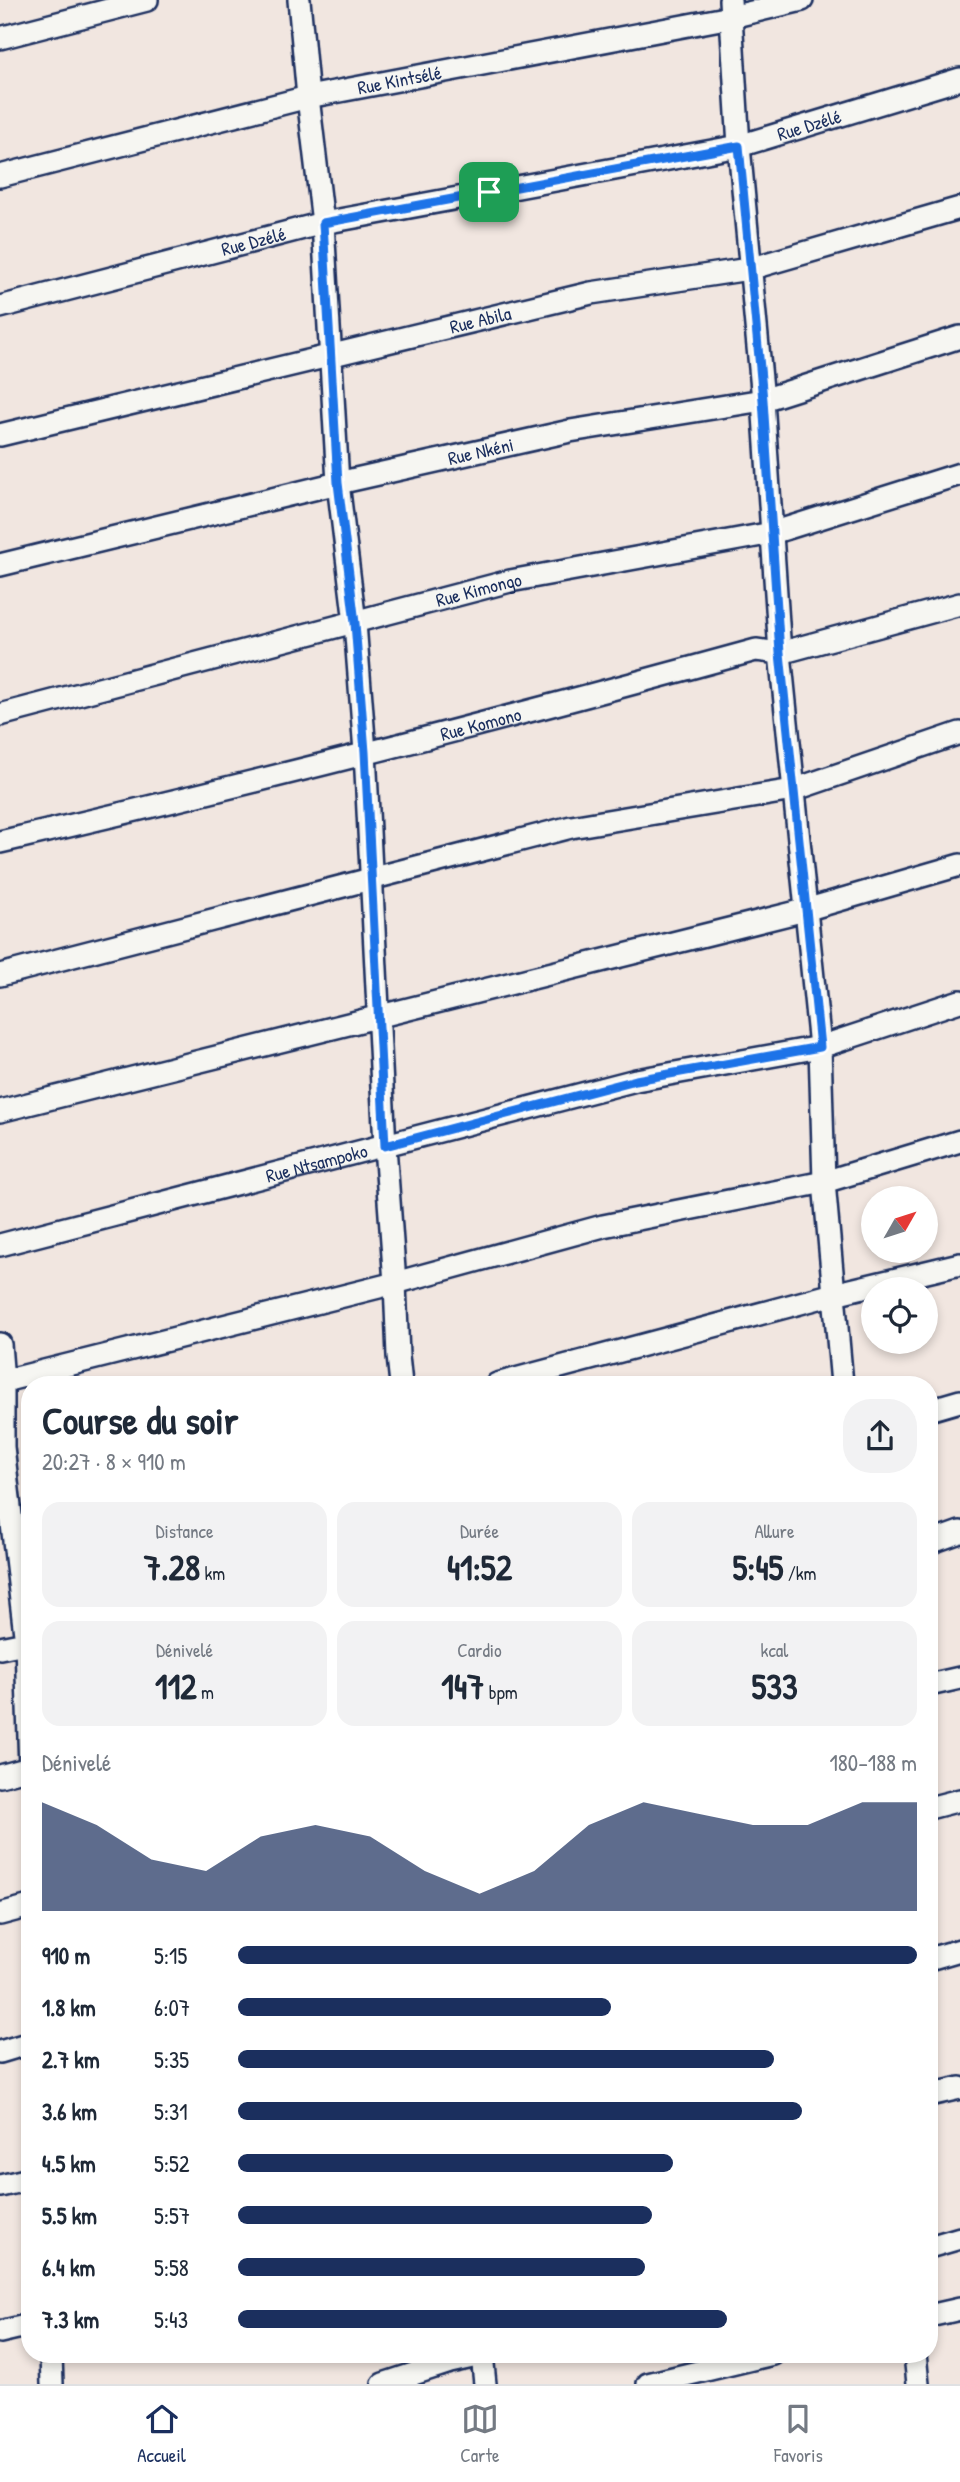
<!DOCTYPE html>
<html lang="fr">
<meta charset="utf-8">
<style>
body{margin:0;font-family:"Patrick Hand",sans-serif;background:#f2f2f3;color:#1f2937;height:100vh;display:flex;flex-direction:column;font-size:26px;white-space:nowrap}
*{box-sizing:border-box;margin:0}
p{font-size:23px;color:#747a83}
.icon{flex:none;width:38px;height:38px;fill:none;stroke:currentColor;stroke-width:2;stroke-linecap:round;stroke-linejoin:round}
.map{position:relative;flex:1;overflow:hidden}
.drawer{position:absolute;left:21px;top:1376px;width:917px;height:987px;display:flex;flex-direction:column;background:#fff;border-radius:28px;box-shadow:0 4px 10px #0003}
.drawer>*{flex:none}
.needle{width:46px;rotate:51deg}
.buttons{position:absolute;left:861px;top:1186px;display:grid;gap:14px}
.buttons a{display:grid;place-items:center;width:77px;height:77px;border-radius:50%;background:#fff;box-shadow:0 4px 10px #0003;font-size:35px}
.pin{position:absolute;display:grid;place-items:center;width:60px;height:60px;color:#fff;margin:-30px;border-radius:14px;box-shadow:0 4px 10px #0006}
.round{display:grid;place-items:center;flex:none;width:74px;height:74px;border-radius:28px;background:#f2f2f3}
.overview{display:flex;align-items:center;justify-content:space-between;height:119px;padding:0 21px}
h1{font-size:38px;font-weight:800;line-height:52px}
.stats{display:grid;grid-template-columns:repeat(3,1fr);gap:10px;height:119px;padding:7px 21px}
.stats div{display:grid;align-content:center;border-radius:18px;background:#f2f2f3;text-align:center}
.stats b{font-size:35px;font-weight:800}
.stats small{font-size:19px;font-weight:400}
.stats p{font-size:19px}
.chart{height:196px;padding:14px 21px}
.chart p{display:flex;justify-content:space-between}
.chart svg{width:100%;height:126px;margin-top:7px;fill:#1b2f5e;opacity:.7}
ul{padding:0 21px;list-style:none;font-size:23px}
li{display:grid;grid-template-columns:112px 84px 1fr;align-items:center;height:52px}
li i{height:18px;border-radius:9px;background:#1b2f5e}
.tab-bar{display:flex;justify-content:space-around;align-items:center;height:98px;border-top:2px solid #e0e1e3;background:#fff;font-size:19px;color:#747a83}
.tab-bar a{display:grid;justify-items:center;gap:4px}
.tab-bar .current{color:#1b2f5e}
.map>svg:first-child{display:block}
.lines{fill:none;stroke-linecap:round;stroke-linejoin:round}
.street-casing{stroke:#1b2f5e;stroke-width:26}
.street{stroke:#f6f6f2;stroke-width:21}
.route-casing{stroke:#fff;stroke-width:14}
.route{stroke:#1a73e8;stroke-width:9}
.labels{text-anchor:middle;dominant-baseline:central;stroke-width:7;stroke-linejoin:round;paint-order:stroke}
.street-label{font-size:19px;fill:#1b2f5e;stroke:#f6f6f2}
</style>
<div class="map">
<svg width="960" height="2384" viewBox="0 0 960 2384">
<rect width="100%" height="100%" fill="#f1e6e0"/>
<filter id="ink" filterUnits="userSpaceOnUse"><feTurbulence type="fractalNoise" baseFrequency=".0143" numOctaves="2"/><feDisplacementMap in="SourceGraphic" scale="14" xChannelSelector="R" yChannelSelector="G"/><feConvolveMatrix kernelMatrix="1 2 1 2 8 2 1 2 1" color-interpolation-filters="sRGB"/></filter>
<g filter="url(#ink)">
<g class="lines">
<defs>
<g id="street">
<path d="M299,0L308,97L323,223L338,483L355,623L365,752L385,1146L395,1283L398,1356L401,1384"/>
<path d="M730,0L739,146L763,400L780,653L820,1047L824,1182L842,1384"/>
<path d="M0,38L147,0"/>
<path id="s1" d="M0,176L308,97L731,17L802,0"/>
<path id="s2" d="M0,307L323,223L739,146L960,79"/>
<path id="s3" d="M0,435L591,293L749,269L960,208"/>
<path id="s4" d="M0,565L338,483L570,431L763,400L960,337"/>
<path id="s5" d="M0,715L510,581L772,533L960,474"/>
<path id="s6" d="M0,842C253,784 505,719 756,650L780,653L960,604"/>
<path d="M0,975L571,827L793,790L960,733"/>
<path d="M0,1111L805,910L960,865"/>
<path id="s7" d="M0,1245L636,1080L820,1047L960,1001"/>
<path d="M0,1344L3,1381V1447L26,1643L30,1769"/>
<path d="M0,1382L395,1283L603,1226L824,1182L960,1141"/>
<path d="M497,1384L834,1294L960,1264"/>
<path d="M929,1410L960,1401"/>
<path d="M929,1543L960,1532"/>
<path d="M0,1648L30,1642"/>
<path d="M929,1685L960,1678"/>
<path d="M0,1776L30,1768"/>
<path d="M929,1808L960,1800"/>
<path d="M0,1914L30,1906"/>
<path d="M929,1959L960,1950"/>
<path d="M0,2052L30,2043"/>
<path d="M929,2095L960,2088"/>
<path d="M0,2186L30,2179"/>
<path d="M929,2247L960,2238"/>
<path d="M929,2316L960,2309"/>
<path d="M0,2332L30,2325"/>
<path d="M51,2354L52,2384"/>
<path d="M482,2354L485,2384"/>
<path d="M915,2354L918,2384"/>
<path d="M383,2384L450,2362L486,2354"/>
<path d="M648,2384L773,2354"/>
</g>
</defs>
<use href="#street" class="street-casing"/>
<use href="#street" class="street"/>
</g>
</g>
<g class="lines" filter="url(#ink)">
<defs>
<path id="route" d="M739,146L763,400L780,653L820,1047L636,1080L385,1146L365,752L355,623L338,483L323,223Z"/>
</defs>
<use href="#route" class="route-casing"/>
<use href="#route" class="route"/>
</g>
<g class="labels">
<g class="street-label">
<text stroke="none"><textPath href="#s1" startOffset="411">Rue Kintsélé</textPath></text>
<text stroke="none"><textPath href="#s2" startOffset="830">Rue Dzélé</textPath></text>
<text stroke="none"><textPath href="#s2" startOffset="262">Rue Dzélé</textPath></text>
<text stroke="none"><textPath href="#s3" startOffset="494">Rue Abila</textPath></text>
<text stroke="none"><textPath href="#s4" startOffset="494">Rue Nkéni</textPath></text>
<text stroke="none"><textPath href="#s5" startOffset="495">Rue Kimongo</textPath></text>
<text stroke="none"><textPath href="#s6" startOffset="495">Rue Komono</textPath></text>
<text stroke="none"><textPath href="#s7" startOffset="327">Rue Ntsampoko</textPath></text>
</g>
</g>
</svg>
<div class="buttons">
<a><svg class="needle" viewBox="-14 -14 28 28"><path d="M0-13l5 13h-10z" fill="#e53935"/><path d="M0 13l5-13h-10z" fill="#747a83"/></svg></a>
<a><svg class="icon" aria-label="locate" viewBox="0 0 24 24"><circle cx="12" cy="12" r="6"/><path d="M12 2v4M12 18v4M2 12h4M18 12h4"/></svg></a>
</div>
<div class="pin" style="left:489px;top:192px;background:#1e9e55"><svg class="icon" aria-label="arrive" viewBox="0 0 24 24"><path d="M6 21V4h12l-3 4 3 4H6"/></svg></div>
<section class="drawer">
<div class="overview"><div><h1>Course du soir</h1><p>20:27 · 8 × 910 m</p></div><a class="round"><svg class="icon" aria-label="share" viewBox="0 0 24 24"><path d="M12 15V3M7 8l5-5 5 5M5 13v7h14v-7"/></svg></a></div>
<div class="stats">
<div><p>Distance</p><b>7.28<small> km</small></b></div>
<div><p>Durée</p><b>41:52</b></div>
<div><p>Allure</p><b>5:45<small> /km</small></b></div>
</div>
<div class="stats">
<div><p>Dénivelé</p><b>112<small> m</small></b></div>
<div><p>Cardio</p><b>147<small> bpm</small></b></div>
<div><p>kcal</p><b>533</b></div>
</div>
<div class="chart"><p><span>Dénivelé</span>180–188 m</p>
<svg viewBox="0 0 160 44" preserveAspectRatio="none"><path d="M0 44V6L10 14L20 26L30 30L40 18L50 14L60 18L70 30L80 38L90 30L100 14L110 6L120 10L130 14L140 14L150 6L160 6V44z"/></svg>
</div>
<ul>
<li><b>910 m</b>5:15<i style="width:100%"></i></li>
<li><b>1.8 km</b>6:07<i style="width:55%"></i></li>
<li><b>2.7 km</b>5:35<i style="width:79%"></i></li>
<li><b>3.6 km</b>5:31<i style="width:83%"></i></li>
<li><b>4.5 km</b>5:52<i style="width:64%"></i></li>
<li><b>5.5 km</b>5:57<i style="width:61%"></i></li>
<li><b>6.4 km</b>5:58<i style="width:60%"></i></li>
<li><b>7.3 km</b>5:43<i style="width:72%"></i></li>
</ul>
</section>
</div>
<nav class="tab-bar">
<a class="current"><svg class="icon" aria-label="home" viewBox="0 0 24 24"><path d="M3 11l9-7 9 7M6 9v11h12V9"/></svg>Accueil</a>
<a><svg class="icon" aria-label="map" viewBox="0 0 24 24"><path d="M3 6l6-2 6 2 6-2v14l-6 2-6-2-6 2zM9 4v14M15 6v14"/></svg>Carte</a>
<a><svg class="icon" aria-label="saved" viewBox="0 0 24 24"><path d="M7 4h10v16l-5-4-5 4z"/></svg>Favoris</a>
</nav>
